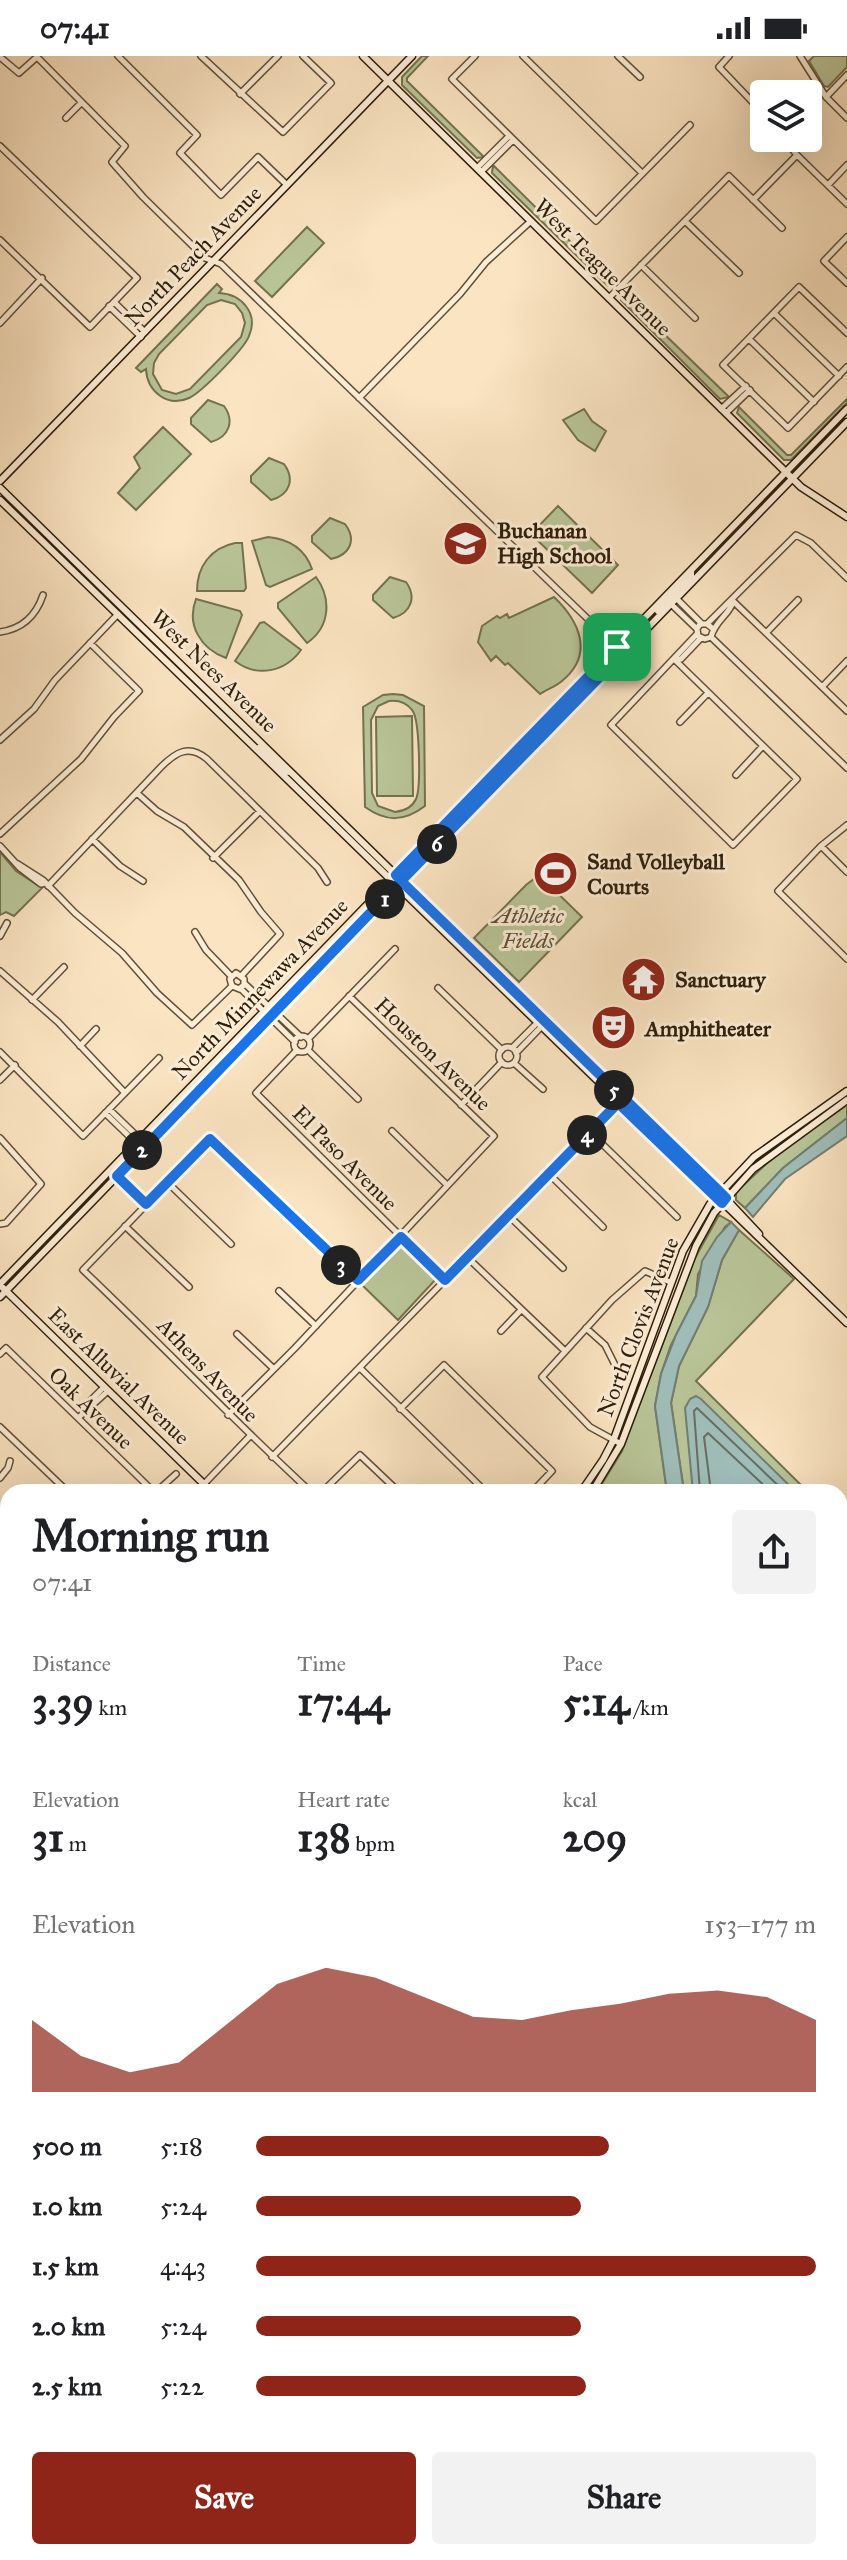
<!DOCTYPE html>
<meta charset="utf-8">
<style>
body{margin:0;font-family:"IM FELL Great Primer",serif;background:#f2f2f2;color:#202124;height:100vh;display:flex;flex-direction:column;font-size:30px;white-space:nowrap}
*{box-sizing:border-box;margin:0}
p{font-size:26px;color:#757577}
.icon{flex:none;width:44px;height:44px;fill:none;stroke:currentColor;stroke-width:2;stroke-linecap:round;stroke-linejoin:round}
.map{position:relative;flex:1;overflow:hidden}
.panel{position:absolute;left:0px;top:1428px;width:848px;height:1076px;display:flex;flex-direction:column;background:#fff;border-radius:24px 24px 0 0;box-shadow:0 8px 32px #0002}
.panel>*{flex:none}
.fabs{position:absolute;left:750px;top:24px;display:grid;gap:16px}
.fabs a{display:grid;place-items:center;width:72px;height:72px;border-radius:8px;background:#fff;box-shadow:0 8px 32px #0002;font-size:40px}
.pin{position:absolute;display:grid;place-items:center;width:68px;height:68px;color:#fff;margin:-34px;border-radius:16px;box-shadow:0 4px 12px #0006}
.km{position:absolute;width:40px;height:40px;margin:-20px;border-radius:50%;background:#222;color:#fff;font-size:22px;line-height:40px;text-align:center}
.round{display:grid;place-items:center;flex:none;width:84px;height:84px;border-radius:8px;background:#f2f2f2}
.head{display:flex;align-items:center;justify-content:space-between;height:136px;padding:0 32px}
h1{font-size:44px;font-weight:800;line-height:60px}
.metrics{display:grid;grid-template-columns:repeat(3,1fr);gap:12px;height:136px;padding:8px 32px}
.metrics div{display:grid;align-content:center}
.metrics b{font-size:40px;font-weight:800}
.metrics small{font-size:22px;font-weight:400}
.metrics p{font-size:22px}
.chart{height:224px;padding:16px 32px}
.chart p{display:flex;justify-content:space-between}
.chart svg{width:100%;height:144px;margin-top:8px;fill:#8f2418;opacity:.7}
.cta{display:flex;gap:16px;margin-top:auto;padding:16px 32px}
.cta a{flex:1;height:92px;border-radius:8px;background:#8f2418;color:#fff;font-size:32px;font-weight:800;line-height:92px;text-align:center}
.cta a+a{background:#f2f2f2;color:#202124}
ul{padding:0 32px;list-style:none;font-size:26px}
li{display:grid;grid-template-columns:128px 96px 1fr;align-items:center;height:60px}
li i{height:20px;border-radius:10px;background:#8f2418}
.status{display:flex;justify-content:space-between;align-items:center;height:56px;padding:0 40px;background:#fff;direction:ltr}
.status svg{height:22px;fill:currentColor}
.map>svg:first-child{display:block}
.green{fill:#b9c598;stroke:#747250;stroke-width:2;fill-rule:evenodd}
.water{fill:#a0beba;stroke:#727e73;stroke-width:2}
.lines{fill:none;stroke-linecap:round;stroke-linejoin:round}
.shore{stroke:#676e62;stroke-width:2}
.stream{stroke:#727e73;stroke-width:2}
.street-casing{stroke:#615037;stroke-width:8}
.secondary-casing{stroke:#2e1e09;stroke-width:9}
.primary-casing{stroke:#2e1e09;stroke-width:10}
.highway-casing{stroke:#2e1e09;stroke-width:12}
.street{stroke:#fcedd7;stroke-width:5}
.secondary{stroke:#fcedd7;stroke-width:6}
.primary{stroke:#fbe4c2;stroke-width:7}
.highway{stroke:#fbe4c2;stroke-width:9}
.route-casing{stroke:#fff;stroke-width:16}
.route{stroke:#1a73e8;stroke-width:10}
.labels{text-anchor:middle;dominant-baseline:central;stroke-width:6;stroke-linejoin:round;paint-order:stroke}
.street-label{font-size:22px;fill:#2e1e09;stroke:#fcedd7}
.poi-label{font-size:22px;font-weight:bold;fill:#2e1e09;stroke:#fcedd7;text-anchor:start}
.park-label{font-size:22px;font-style:italic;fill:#585034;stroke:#fcedd7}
</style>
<div class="status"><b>07:41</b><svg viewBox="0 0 49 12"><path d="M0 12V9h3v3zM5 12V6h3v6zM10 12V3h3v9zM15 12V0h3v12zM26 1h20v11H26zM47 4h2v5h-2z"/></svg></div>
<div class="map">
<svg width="847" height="2504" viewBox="0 0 847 2504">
<rect width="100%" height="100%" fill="#fbe4c2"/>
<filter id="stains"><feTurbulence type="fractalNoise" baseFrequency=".0025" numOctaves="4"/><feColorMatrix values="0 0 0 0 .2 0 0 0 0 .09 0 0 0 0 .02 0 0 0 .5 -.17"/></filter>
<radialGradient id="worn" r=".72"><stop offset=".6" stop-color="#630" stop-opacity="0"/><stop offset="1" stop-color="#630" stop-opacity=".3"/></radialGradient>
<path class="green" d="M422,0H428L407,22V25L484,101L477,102L402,29V21Z
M814,0H847V11L828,31L824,30L809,5Z
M493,109L614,229L608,230L492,117Z
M307,171L324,187L272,241L255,225Z
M217,228L222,233L219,237C241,238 259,257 249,280C244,293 202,336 189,342C167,352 147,335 146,313L141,316L136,312ZM221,244L235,248L242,257L245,267L241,281L190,333L176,338L162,334L153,318L154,307L159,298L207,249Z
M621,236L729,341L720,343L621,244Z
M847,343V347L791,404H784L737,357L739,351L787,399H791Z
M208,344L224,350C235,365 229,381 211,386L191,368V362Z
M584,353L592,365L606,375L595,395L578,384L563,364Z
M163,371L191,398L136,454L118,437L140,412L134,401Z
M269,402L284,408C295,423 290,439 271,444L251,426V420Z
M558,450L618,509L592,537L531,478Z
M330,462L345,468C357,484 350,499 331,503L312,486V480Z
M268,481C289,483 305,493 312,513L270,531L266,529L252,485Z
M235,487H242L246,532L244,535H197C197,510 211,492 235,487Z
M316,521C332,543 330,571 307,587L278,552V547Z
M390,521L406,526C417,541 411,557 393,562L373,544V539Z
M554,541C579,565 595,598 562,625C555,631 547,633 540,638L508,607L505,609L496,600L491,605L478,586L482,570L497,560L500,562L507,558L509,562Z
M196,543L240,555L242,559L226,602C201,593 186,569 196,543Z
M264,566L301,594C285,616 257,622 235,605L260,567Z
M393,638L403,639L424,650L425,750C404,766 386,766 365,751L363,651L383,639ZM389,645C398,644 406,646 412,654C420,663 421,732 416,743C412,752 404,755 395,756L378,750L372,737L371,664L378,650Z
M412,660L413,740H377L376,661Z
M0,796L16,815L42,832L14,860L6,856L0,859Z
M539,819L582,861L519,926L474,882L526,829Z
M847,1049V1062L783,1112L745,1152L736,1144V1136L776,1099Z
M719,1159L731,1166L725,1171L698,1218L696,1240L671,1289L661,1318L655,1350L667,1436H597L622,1395L695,1202Z
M739,1174L794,1223L696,1325L808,1436H684L671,1347L679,1310L708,1251L722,1204Z
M400,1187L436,1223L398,1264L361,1228Z
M840,1467L847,1474V1971L840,1979Z"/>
<path class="water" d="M847,1062V1080L785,1123L753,1161L745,1152L783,1112Z
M731,1166L739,1174L722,1204L708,1251L679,1310L671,1347L684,1436H667L655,1350L661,1318L676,1279L696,1240L702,1205L717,1181Z
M696,1340L701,1343L796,1436H693L685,1352L690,1343Z
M840,1665L847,1672V1778L840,1786Z
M840,1846L847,1853V1949L840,1956Z"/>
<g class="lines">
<path class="shore" d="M700,1436L694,1355L697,1352L785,1436
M711,1436L704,1381L708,1377L771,1436"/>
<path class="stream" d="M0,1595L8,1603"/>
<defs>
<path id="street" d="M118,0L197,79L180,97L221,139L258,101L287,129
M201,0L283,76L331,27L303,0
M475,0L452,23L596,165L690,69
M523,0L642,117
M618,0L640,21
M729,0L719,11L764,58
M800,0L826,41L847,62
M0,1L19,17L37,1
M37,1L125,90L112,106L143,141L205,202L221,208L623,597
M240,38L278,0
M826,41L847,19
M66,62L81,47
M783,82L797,99L847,148
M0,90L137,222L90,271L0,184
M477,112L509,80
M481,116L513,84
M828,129L847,109
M753,144L797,99
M685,165L739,217
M847,181L824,205L847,227
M641,209L695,262
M609,242L729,120L782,172
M114,246L145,276
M109,250L141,281
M774,257L839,320
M0,267L42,222
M847,277L799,231L723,309L788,372L847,311
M749,283L814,346
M359,342L460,238L486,206L531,165
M721,353L746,330
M726,357L750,334
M676,542L702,568
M733,545L847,655
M671,548L697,573
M707,568L796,479L811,487L847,522
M712,572L707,568H700L697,573L698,580L705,583L711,581C715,565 729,559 733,546
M0,576C22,573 36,560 43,539
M766,577L798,544
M711,581L847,712
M675,604L797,723L733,789L611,669L697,578
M676,604L681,603L701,582
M822,631L847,605
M680,666L708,637
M0,684L34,653L55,624L118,558
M736,719L763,690
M138,738L157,755L184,771L239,824L261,856L280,878L242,919
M847,769L821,790L778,835L847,903
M0,778L81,703L114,661L139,635L90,587
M92,783L120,810L143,825
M0,790L20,812L41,828L45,827
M821,790L847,816
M213,802L260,755
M18,808L43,824L75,857L122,897L157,937L192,969L232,930
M48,830L161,711C176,696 189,688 207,703L318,812L327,826
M195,876L206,894L231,920
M0,880L7,867
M0,915L58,966L125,1037
M244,927L301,981
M240,932L244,929V923L236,917L230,923L232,930L242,934L295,986
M438,932L502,994
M32,944L64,911
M294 988a8 8 0 1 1 16 0a8 8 0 1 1-16 0Z
M308,983L395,893
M80,990L96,973
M499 1000a9 9 0 1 1 18 0a9 9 0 1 1-18 0Z
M512,992L538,966
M297,994L256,1037L445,1224
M308,994L358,1043
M0,996L83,1080L159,1002
M516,997L543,969
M514,1007L543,1033
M0,1024L15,1009
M461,1049L502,1006
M109,1053L140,1083
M105,1057L136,1087
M392,1075L447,1129
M590,1076L677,1161
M0,1082L41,1128L6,1167L0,1168
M111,1114L146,1148
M548,1117L603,1171
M167,1126L231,1188
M508,1159L563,1212
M125,1170L189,1231
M468,1202L565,1295
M279,1235L316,1270
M586,1272L605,1289L617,1313
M501,1275L521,1254
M237,1278L274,1313
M0,1298L6,1292L154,1436
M360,1312L486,1436
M400,1353L444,1309L552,1415L532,1436
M85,1354L86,1349L104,1331
M228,1359L295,1292L494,1080L349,940
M78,1362L108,1335
M0,1371L68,1436
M621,1388L590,1371L542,1321L612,1244L645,1215L670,1226
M272,1401L622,1043
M0,1422L8,1412L10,1405
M204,1428L250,1380
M156,1436L176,1418
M311,1436C233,1364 160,1287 83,1214L210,1083L358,1224
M322,1436L360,1399L399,1436
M0,1509L8,1501
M0,1514L8,1523
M0,1663L8,1671
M0,1724L8,1716
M0,1728L8,1736
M0,1881L8,1885
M840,2139L847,2132
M840,2197L847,2200
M840,2277L847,2284
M840,2299L847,2292
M840,2360L847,2366
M0,2402L8,2394
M0,2402L8,2410
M0,2476L8,2484
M21,2496L29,2504
M99,2496L107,2504
M177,2496L185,2504
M257,2496L265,2504
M306,2496L314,2504
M608,2496L617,2504
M659,2496L667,2504
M771,2496L779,2504
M167,2504L175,2496
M290,2504L298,2496
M323,2504L331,2496
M421,2504L430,2496
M669,2504L677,2496
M746,2504L754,2496"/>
<path id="secondary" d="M363,0L801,431L847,461
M0,425L412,0
M0,432L715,1131L759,1178
M0,444L847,1267
M658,555L691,521V516
M259,692L284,715L290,716
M0,1228L847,353
M3,1232L212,1436
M0,1241L847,366
M581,1436L603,1404L614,1383L683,1195L710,1148L754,1101L847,1035
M592,1436L621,1388L696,1190L714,1157L753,1113L847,1044
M840,1994L847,1984
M840,2046L847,2052
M516,2504L524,2496
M531,2504L538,2496"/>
<path id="primary" d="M0,2231L8,2223
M0,2244L8,2236
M487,2496L495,2504
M505,2496L513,2504"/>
<path id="highway" d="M0,1908L8,1914
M0,1966L8,1965
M0,1989L8,1988
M0,1996L8,1995
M0,2020L6,2038L0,2051
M840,2431L847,2435
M840,2446L847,2453
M840,2478L847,2484
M838,2496L845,2504"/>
</defs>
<use href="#street" class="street-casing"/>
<use href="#secondary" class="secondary-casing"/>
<use href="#primary" class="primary-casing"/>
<use href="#highway" class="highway-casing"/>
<use href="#street" class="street"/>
<use href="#secondary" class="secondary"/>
<use href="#primary" class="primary"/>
<use href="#highway" class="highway"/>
</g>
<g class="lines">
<defs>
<path id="route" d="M617,591L396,819L401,825L117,1120L146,1148L210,1083L358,1224L401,1181L445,1224L618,1047L722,1147L726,1142L715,1131L401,825L623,597L617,591"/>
</defs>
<use href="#route" class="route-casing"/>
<use href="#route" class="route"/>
</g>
<defs>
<symbol id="school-disc" viewBox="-11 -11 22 22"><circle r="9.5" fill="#8f2418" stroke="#fcedd7"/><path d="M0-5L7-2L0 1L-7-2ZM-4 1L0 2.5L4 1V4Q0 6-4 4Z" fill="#fff"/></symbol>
<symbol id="stadium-disc" viewBox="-11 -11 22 22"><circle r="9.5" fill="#8f2418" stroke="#fcedd7"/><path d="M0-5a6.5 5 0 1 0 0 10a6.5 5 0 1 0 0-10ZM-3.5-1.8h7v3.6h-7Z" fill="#fff"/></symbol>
<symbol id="temple-disc" viewBox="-11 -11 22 22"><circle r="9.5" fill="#8f2418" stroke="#fcedd7"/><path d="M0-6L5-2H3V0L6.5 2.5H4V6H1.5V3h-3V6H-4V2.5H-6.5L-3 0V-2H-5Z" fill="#fff"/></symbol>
<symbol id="theatre-disc" viewBox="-11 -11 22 22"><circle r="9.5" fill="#8f2418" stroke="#fcedd7"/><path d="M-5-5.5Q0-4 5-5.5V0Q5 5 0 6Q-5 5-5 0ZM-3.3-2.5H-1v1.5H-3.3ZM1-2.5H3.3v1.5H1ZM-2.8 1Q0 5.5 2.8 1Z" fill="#fff"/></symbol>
</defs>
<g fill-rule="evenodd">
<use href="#school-disc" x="440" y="462" width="51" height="51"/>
<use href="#stadium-disc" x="530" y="792" width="51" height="51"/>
<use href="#temple-disc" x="618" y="898" width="51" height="51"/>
<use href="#theatre-disc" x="588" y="946" width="51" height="51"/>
</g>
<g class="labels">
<g class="street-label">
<text transform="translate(193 200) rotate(-46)">North Peach Avenue</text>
<text transform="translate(603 211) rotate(45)">West Teague Avenue</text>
<text transform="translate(214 615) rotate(44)">West Nees Avenue</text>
<text transform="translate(260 933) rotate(-46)">North Minnewawa Avenue</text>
<text transform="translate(433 998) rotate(44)">Houston Avenue</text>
<text transform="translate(345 1102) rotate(45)">El Paso Avenue</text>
<text transform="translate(638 1271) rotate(-69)">North Clovis Avenue</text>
<text transform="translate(208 1314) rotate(46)">Athens Avenue</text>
<text transform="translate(119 1320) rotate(44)">East Alluvial Avenue</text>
<text transform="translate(91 1352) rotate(44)">Oak Avenue</text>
</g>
<g class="poi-label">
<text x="497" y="474">Buchanan<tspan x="497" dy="25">High School</tspan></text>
<text x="587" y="805">Sand Volleyball<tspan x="587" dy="25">Courts</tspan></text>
<text x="675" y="923">Sanctuary</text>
<text x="645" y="972">Amphitheater</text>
</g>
<g class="park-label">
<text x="528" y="859">Athletic<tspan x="528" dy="25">Fields</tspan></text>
</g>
</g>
<rect width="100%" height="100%" filter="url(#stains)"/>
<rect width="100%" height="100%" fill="url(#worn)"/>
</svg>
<div class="fabs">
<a><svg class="icon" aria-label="layers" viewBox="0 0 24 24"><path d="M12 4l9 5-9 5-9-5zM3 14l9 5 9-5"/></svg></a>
</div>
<div class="pin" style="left:617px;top:591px;background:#1e9e55"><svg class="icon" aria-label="arrive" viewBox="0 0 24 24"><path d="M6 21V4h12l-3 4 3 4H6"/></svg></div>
<b class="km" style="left:385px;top:843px">1</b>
<b class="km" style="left:142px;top:1094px">2</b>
<b class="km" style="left:341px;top:1209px">3</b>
<b class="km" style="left:587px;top:1079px">4</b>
<b class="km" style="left:614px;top:1034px">5</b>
<b class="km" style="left:437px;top:788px">6</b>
<section class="panel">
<div class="head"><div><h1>Morning run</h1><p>07:41</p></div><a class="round"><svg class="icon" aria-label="share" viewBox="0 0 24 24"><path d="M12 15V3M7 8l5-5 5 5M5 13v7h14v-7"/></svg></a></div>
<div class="metrics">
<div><p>Distance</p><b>3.39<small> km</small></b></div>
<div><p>Time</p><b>17:44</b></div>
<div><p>Pace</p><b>5:14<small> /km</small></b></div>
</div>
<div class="metrics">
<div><p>Elevation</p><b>31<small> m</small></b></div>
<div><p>Heart rate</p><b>138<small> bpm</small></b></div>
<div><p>kcal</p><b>209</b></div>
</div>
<div class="chart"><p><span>Elevation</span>153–177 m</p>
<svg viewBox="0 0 160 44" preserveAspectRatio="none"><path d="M0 44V22L10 33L20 38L30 35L40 23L50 11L60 6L70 9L80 15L90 21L100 22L110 19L120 17L130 14L140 13L150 15L160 22V44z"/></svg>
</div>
<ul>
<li><b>500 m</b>5:18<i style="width:63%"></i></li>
<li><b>1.0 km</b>5:24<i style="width:58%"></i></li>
<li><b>1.5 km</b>4:43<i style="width:100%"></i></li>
<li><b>2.0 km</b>5:24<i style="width:58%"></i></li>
<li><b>2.5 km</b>5:22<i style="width:59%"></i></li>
</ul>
<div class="cta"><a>Save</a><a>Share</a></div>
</section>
</div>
